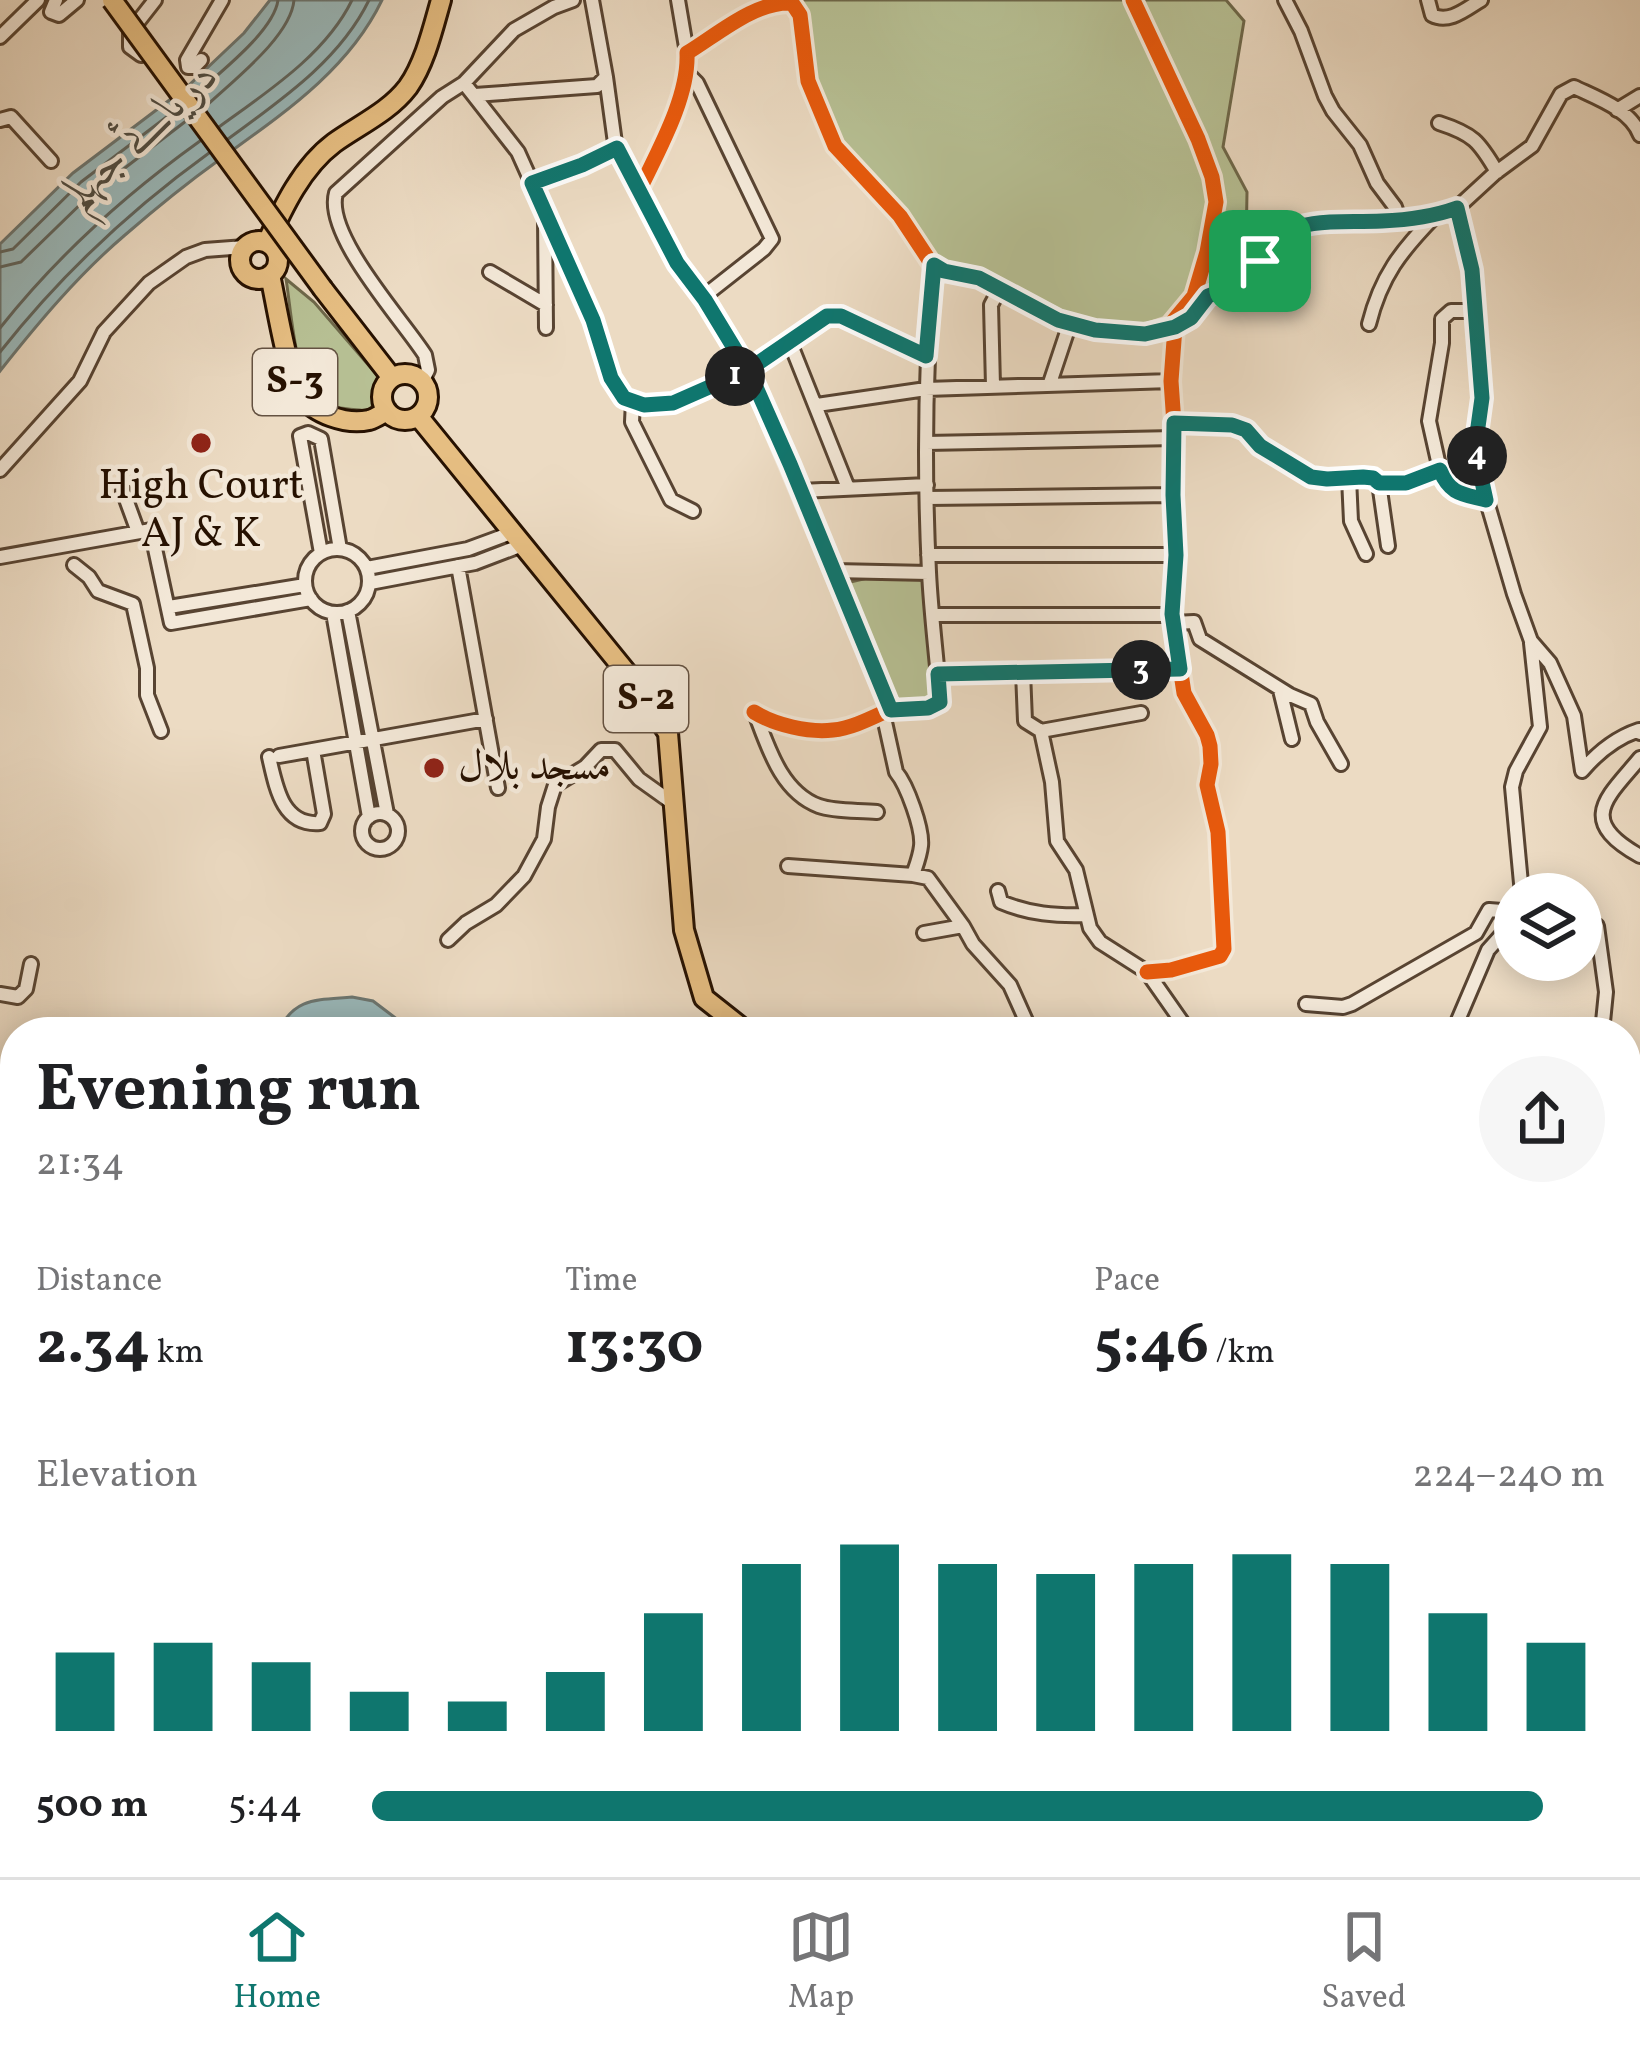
<!DOCTYPE html>
<meta charset="utf-8">
<style>
body{margin:0;font-family:Vollkorn,Amiri,serif;background:#f6f6f6;color:#202124;height:100vh;display:flex;flex-direction:column;font-size:45px;white-space:nowrap}
*{box-sizing:border-box;margin:0}
p{font-size:39px;color:#757577}
.icon{flex:none;width:66px;height:66px;fill:none;stroke:currentColor;stroke-width:2;stroke-linecap:round;stroke-linejoin:round}
.map{position:relative;flex:1;overflow:hidden}
.panel{position:absolute;left:0px;top:1017px;width:1641px;height:861px;display:flex;flex-direction:column;background:#fff;border-radius:48px 48px 0 0;box-shadow:0 6px 30px #0003}
.panel>*{flex:none}
.controls{position:absolute;left:1494px;top:873px;display:grid;gap:24px}
.controls a{display:grid;place-items:center;width:108px;height:108px;border-radius:50%;background:#fff;box-shadow:0 6px 30px #0003;font-size:60px}
.pin{position:absolute;display:grid;place-items:center;width:102px;height:102px;color:#fff;margin:-51px;border-radius:24px;box-shadow:0 6px 18px #0006}
.km{position:absolute;width:60px;height:60px;margin:-30px;border-radius:50%;background:#222;color:#fff;font-size:33px;line-height:60px;text-align:center}
.round{display:grid;place-items:center;flex:none;width:126px;height:126px;border-radius:63px;background:#f6f6f6}
.summary{display:flex;align-items:center;justify-content:space-between;height:204px;padding:0 36px}
h1{font-size:66px;font-weight:700;line-height:90px}
.stats{display:grid;grid-template-columns:repeat(3,1fr);gap:18px;height:204px;padding:12px 36px}
.stats div{display:grid;align-content:center}
.stats b{font-size:60px;font-weight:700}
.stats small{font-size:33px;font-weight:400}
.stats p{font-size:33px}
.chart{height:336px;padding:24px 36px}
.chart p{display:flex;justify-content:space-between}
.chart svg{width:100%;height:216px;margin-top:12px;stroke:#0f766e;stroke-width:6}
ul{padding:0 36px;list-style:none;font-size:39px}
li{display:grid;grid-template-columns:192px 144px 1fr;align-items:center;height:90px}
li i{height:30px;border-radius:15px;background:#0f766e}
.dock{display:flex;justify-content:space-around;align-items:center;height:168px;border-top:3px solid #e0e0e0;background:#fff;font-size:33px;color:#757577}
.dock a{display:grid;justify-items:center;gap:6px}
.dock .current{color:#0f766e}
.map>svg:first-child{display:block}
.green{fill:#b7c094;stroke:#6e684a;stroke-width:3}
.water{fill:#9ab9bb;stroke:#6c7671;stroke-width:3}
.lines{fill:none;stroke-linecap:round;stroke-linejoin:round}
.shore{stroke:#60655e;stroke-width:3}
.minor-casing{stroke:#584432;stroke-width:18}
.major-casing{stroke:#261101;stroke-width:21}
.highway-casing{stroke:#261101;stroke-width:24}
.minor{stroke:#f3e8d8;stroke-width:12}
.major{stroke:#e6be82;stroke-width:15}
.highway{stroke:#e6be82;stroke-width:18}
.highway-bridge-casing{stroke:#261101;stroke-width:24;stroke-linecap:butt}
.highway-bridge{stroke:#e6be82;stroke-width:18}
.cycleway-casing{stroke:#f3e8d8;stroke-width:22}
.cycleway{stroke:#e8590c;stroke-width:15}
.route-casing{stroke:#fff;stroke-width:24}
.route{stroke:#0f766e;stroke-width:15}
.poi-dot{fill:#8f2418;stroke:#f3e8d8;stroke-width:4.5}
.labels{text-anchor:middle;dominant-baseline:central;stroke-width:9;stroke-linejoin:round;paint-order:stroke}
.shield{fill:#f3e8d8;stroke:#645242;stroke-width:3}
.shield-label{font-size:39px;font-weight:bold;fill:#261101}
.poi-label{font-size:42px;fill:#261101;stroke:#f3e8d8}
.water-label{font-size:45px;font-style:italic;fill:#4f4c42;stroke:#f3e8d8}
</style>
<div class="map">
<svg width="1640" height="1877" viewBox="0 0 1640 1877">
<rect width="100%" height="100%" fill="#ecdbc3"/>
<filter id="stains"><feTurbulence type="fractalNoise" baseFrequency=".00167" numOctaves="4"/><feColorMatrix values="0 0 0 0 .2 0 0 0 0 .09 0 0 0 0 .02 0 0 0 .5 -.17"/></filter>
<radialGradient id="worn" r=".72"><stop offset=".6" stop-color="#630" stop-opacity="0"/><stop offset="1" stop-color="#630" stop-opacity=".3"/></radialGradient>
<path class="green" d="M799,0H1226L1244,21L1223,147L1247,192L1246,250L1240,264L1230,275L1202,291L1187,310L1145,334L1095,330L979,278L943,271L835,146L815,82L809,34Z
M286,279L314,302L390,390L367,411C352,409 332,409 319,401C295,385 291,308 286,279Z
M885,574L917,578L924,582L935,697C921,705 908,706 894,700L846,583Z"/>
<path class="water" d="M270,0H382C348,71 281,115 219,160C187,183 155,209 125,235C78,275 38,323 0,371V244L73,173L188,86L244,33Z
M352,997L373,1001L414,1032H278C294,997 317,1000 352,997Z
M0,1562L15,1584V1700L0,1659Z
M790,1863H1013L1014,1877H793Z"/>
<g class="lines">
<path class="shore" d="M196,94C219,73 274,31 278,0
M205,107C231,82 291,37 294,0
M219,127C267,92 326,54 352,0
M228,139C281,100 340,60 369,0
M0,252L13,249L81,182L177,109
M0,267L21,262L91,194L186,121
M0,328C57,256 126,194 200,141
M0,352C60,276 130,210 209,153"/>
<defs>
<path id="minor" d="M56,0L51,12L59,15L77,0
M678,0L687,53
M1285,0L1301,31L1325,96L1333,111L1360,145L1377,183L1395,207L1399,218
M1428,0L1432,15C1449,24 1466,9 1481,0
M0,37L38,0
M141,55L130,47V32L155,0
M201,60L194,67H188L187,60L222,0
M688,74L697,83L772,239L764,249L703,297
M606,77L615,143L639,191
M464,83L518,152L593,319L611,378L624,398L644,405L673,403L748,370L827,316H841L926,356
M475,95L597,86L606,77L592,0
M1617,110L1640,96
M0,120L11,117L51,161
M1439,123C1473,134 1479,141 1497,172
M532,183L582,165L617,147
M1457,208L1472,270L1479,344L1482,398L1477,434V459L1481,481L1514,594L1531,641L1550,663L1574,716L1582,771C1598,752 1615,738 1639,730L1640,733
M545,218L546,328
M490,272L546,305
M1476,311H1451L1442,319V343L1429,421L1440,470L1446,484L1456,492L1487,500
M1369,324C1381,276 1401,251 1434,217
M1169,329C1194,320 1190,312 1207,298C1212,294 1220,292 1225,289C1249,278 1260,260 1271,237L1313,223L1349,219L1414,220L1457,208L1494,174L1532,146L1561,94L1574,87C1597,98 1631,110 1640,135
M789,340L848,488
M422,382L428,370L425,355C402,319 324,235 336,193L442,97L464,83L514,30L554,7L573,0
M1050,383L1070,323
M993,386L991,305L999,290
M633,401L632,422L671,500L693,511
M817,405L926,389L1171,381
M1174,423L1232,425L1245,430L1260,446L1311,477L1327,479L1363,477L1373,478L1379,483H1406L1440,470
M926,443L1175,438
M0,470L80,381L104,332L149,283L186,257L205,250L245,247
M1349,478L1351,521L1366,554
M1379,483L1388,546
M123,491L138,532
M801,491L927,485
M927,498L1173,495
M305 581a32 32 0 1 1 64 0a32 32 0 1 1-64 0Z
M321,553L300,436L308,433L321,439L340,549
M928,555H1176
M0,557L151,530L171,623L311,599
M74,565L89,577L98,591L133,604L147,668V695L161,731
M458,566L498,788
M367,568L468,549L514,532
M834,571L929,573
M370,583L475,563L525,544
M169,607L305,585
M348,611L387,814
M333,613L369,817
M933,615H1172
M1174,623L1194,622L1200,639L1290,695L1311,704L1317,722L1341,764
M1023,672L1025,721L1041,731L1141,713
M938,673L1180,669
M1280,690L1292,739
M891,709L927,708L940,702C937,659 931,615 929,572C924,470 925,367 934,265
M754,712C775,725 809,733 833,730C853,728 873,717 891,709L751,376L705,300L677,263L639,191C658,151 689,97 687,53C717,35 755,1 792,3L800,15L808,81L835,146L900,216L931,263L943,271L979,278L1059,320L1095,330L1145,334L1169,326L1194,296L1207,252L1216,202L1212,177L1198,139L1133,0
M755,713C768,747 781,792 819,806C836,812 859,810 877,812
M1041,731L1052,782L1057,841L1076,870L1090,928L1100,942L1147,972L1189,1032
M279,756L486,719
M269,757C276,787 282,826 320,823L324,814L313,750
M1640,758C1608,797 1575,820 1640,856
M362 831a18 18 0 1 1 36 0a18 18 0 1 1-36 0Z
M788,866L913,875C916,866 920,856 921,846C923,829 907,785 896,772L883,713
M913,875L928,878L963,926
M998,891L1001,902C1029,914 1056,916 1087,915
M1522,894L1512,787L1516,771L1540,727L1531,643
M1597,926L1606,992L1602,1032
M924,933L963,926L973,944L1010,985L1031,1032
M448,940L466,923L496,905L524,876L544,839L548,807L555,785L585,767L601,750H615L639,779L674,804
M1147,972L1171,970L1220,956L1224,949L1218,832L1207,785L1211,764L1210,746L1207,735L1184,693L1172,615L1176,555L1173,495L1175,438L1171,381L1175,327
M0,994L18,997L26,989L31,964
M1306,1004L1343,1007L1352,1004L1476,933L1489,910L1515,912
M1453,1032L1488,950L1515,920
M1626,1392L1633,1395L1640,1384
M563,1863L573,1877
M604,1863L616,1877"/>
<path id="major" d="M1273,1863L1275,1877
M1292,1863L1298,1877
M1367,1877L1374,1863
M1394,1877L1395,1863"/>
<path id="highway" d="M240 260a19 19 0 1 1 38 0a19 19 0 1 1-38 0Z
M267,243C283,207 302,167 334,143C359,125 389,112 408,87C425,63 433,28 441,0
M270,275C276,302 287,374 301,395C314,414 346,425 369,420C376,418 381,414 387,411
M323,289L392,378
M382 397a23 23 0 1 1 46 0a23 23 0 1 1-46 0Z
M418,416L631,678L668,733L684,930L704,998L747,1032
M1151,1877L1153,1871L1151,1863"/>
</defs>
<use href="#minor" class="minor-casing"/>
<use href="#major" class="major-casing"/>
<use href="#highway" class="highway-casing"/>
<use href="#minor" class="minor"/>
<use href="#major" class="major"/>
<use href="#highway" class="highway"/>
<defs>
<path id="highway-bridge" d="M112,0L323,289"/>
</defs>
<use href="#highway-bridge" class="highway-bridge-casing"/>
<use href="#highway-bridge" class="highway-bridge"/>
<defs>
<path id="cycleway" d="M754,712C775,725 809,733 833,730C853,728 873,717 891,709L751,376L705,300L677,263L639,191C658,151 689,97 687,53C717,35 755,1 792,3L800,15L808,81L835,146L900,216L931,263L943,271L979,278L1059,320L1095,330L1145,334L1169,326L1194,296L1207,252L1216,202L1212,177L1198,139L1133,0
M1147,972L1171,970L1220,956L1224,949L1218,832L1207,785L1211,764L1210,746L1207,735L1184,693L1172,615L1176,555L1173,495L1175,438L1171,381L1175,327"/>
</defs>
<use href="#cycleway" class="cycleway-casing"/>
<use href="#cycleway" class="cycleway"/>
</g>
<g class="lines">
<defs>
<path id="route" d="M1260,261L1230,288L1208,296L1191,318L1175,327L1145,334L1095,330L1058,320L979,278L944,271L934,265L926,356L841,316H827L748,370L673,403L644,405L624,398L611,378L593,320L532,183L582,165L617,148L677,263L705,300L742,361L751,376L790,464L891,710L928,708L940,702L938,674L1180,669L1172,614L1176,555L1173,495L1174,423L1232,425L1246,430L1260,446L1311,477L1327,479L1363,477L1373,478L1379,483H1406L1440,470C1450,495 1463,494 1486,500L1477,459V434L1482,398L1472,270L1457,208C1432,217 1408,220 1382,221C1340,223 1311,217 1270,237L1260,261"/>
</defs>
<use href="#route" class="route-casing"/>
<use href="#route" class="route"/>
</g>
<g class="poi-dot">
<circle cx="201" cy="443" r="12"/>
<circle cx="434" cy="768" r="12"/>
</g>
<g class="labels">
<g class="shield">
<rect x="253" y="349" width="84" height="66" rx="9"/>
<rect x="604" y="666" width="84" height="66" rx="9"/>
</g>
<g class="shield-label">
<text x="295" y="382">S-3</text>
<text x="646" y="699">S-2</text>
</g>
<g class="poi-label">
<text x="201" y="487">High Court<tspan x="201" dy="48">AJ &amp; K</tspan></text>
<text x="458" y="768" text-anchor="start">مسجد بلال</text>
</g>
<g class="water-label">
<text transform="translate(141 136) rotate(-43)">دریائے جہلم</text>
</g>
</g>
<rect width="100%" height="100%" filter="url(#stains)"/>
<rect width="100%" height="100%" fill="url(#worn)"/>
</svg>
<div class="controls">
<a><svg class="icon" aria-label="layers" viewBox="0 0 24 24"><path d="M12 4l9 5-9 5-9-5zM3 14l9 5 9-5"/></svg></a>
</div>
<div class="pin" style="left:1260px;top:261px;background:#1e9e55"><svg class="icon" aria-label="arrive" viewBox="0 0 24 24"><path d="M6 21V4h12l-3 4 3 4H6"/></svg></div>
<b class="km" style="left:735px;top:376px">1</b>
<b class="km" style="left:1141px;top:670px">3</b>
<b class="km" style="left:1477px;top:456px">4</b>
<section class="panel">
<div class="summary"><div><h1>Evening run</h1><p>21:34</p></div><a class="round"><svg class="icon" aria-label="share" viewBox="0 0 24 24"><path d="M12 15V3M7 8l5-5 5 5M5 13v7h14v-7"/></svg></a></div>
<div class="stats">
<div><p>Distance</p><b>2.34<small> km</small></b></div>
<div><p>Time</p><b>13:30</b></div>
<div><p>Pace</p><b>5:46<small> /km</small></b></div>
</div>
<div class="chart"><p><span>Elevation</span>224–240 m</p>
<svg viewBox="0 0 160 44" preserveAspectRatio="none"><path d="M5 44V28M15 44V26M25 44V30M35 44V36M45 44V38M55 44V32M65 44V20M75 44V10M85 44V6M95 44V10M105 44V12M115 44V10M125 44V8M135 44V10M145 44V20M155 44V26"/></svg>
</div>
<ul>
<li><b>500 m</b>5:44<i style="width:95%"></i></li>
</ul>
</section>
</div>
<nav class="dock">
<a class="current"><svg class="icon" aria-label="home" viewBox="0 0 24 24"><path d="M3 11l9-7 9 7M6 9v11h12V9"/></svg>Home</a>
<a><svg class="icon" aria-label="map" viewBox="0 0 24 24"><path d="M3 6l6-2 6 2 6-2v14l-6 2-6-2-6 2zM9 4v14M15 6v14"/></svg>Map</a>
<a><svg class="icon" aria-label="saved" viewBox="0 0 24 24"><path d="M7 4h10v16l-5-4-5 4z"/></svg>Saved</a>
</nav>
